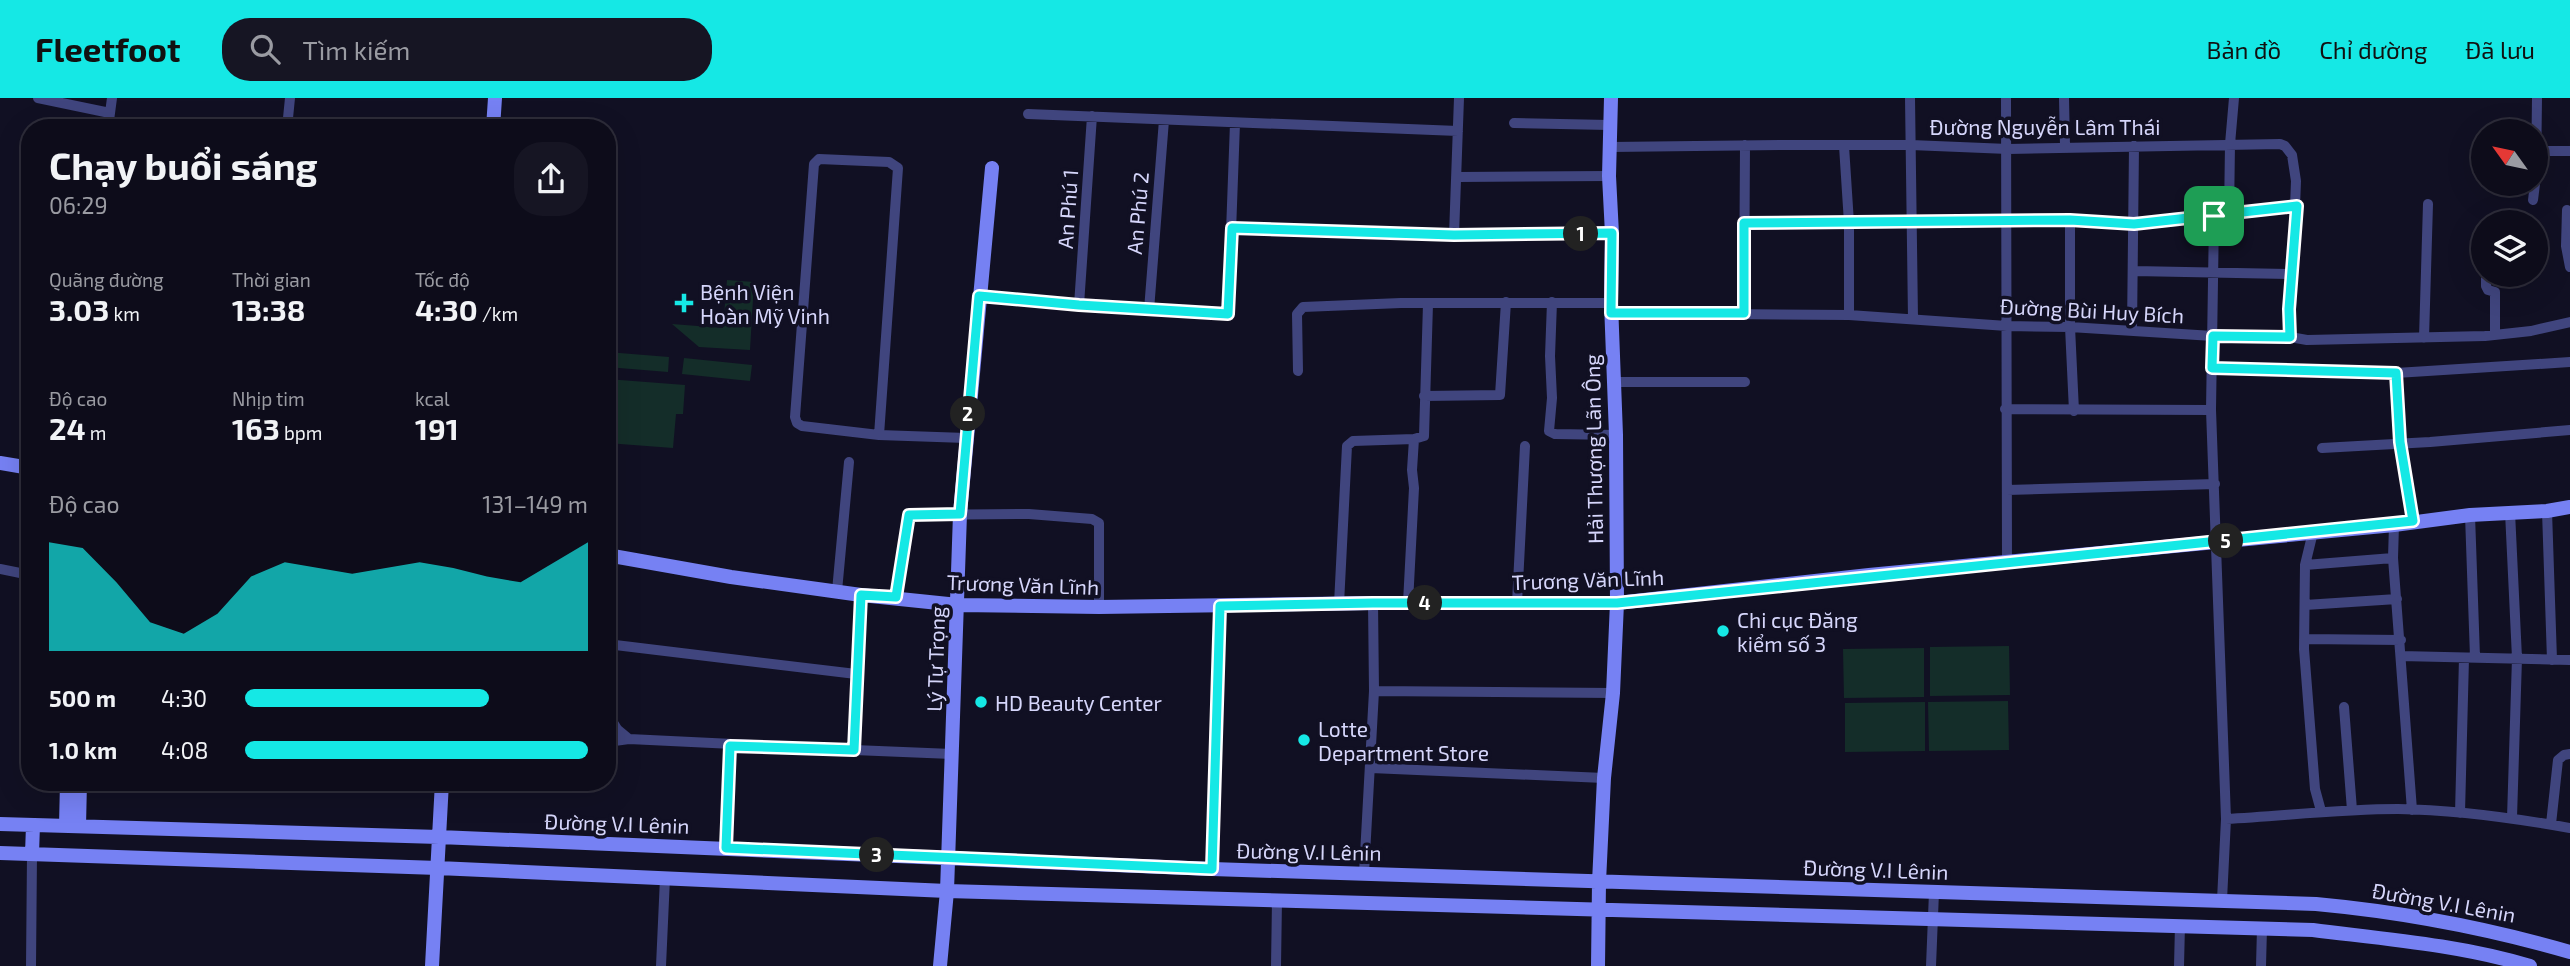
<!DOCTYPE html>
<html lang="vi">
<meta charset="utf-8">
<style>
body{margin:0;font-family:"Exo 2",sans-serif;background:#161523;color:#f1f3f6;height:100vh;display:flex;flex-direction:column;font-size:26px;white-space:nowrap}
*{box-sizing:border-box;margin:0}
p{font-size:23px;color:#9a9ba2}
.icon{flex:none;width:38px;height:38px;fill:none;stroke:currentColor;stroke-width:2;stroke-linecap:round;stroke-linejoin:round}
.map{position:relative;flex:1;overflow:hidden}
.drawer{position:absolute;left:21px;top:21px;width:595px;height:672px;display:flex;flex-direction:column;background:#0d0c1a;border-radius:28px;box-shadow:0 7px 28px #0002,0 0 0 2px #2d2c39}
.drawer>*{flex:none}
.needle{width:46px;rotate:303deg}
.tools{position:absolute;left:2471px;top:21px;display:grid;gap:14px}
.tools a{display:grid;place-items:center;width:77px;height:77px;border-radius:50%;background:#0d0c1a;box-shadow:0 7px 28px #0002,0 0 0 2px #2d2c39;font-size:35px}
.pin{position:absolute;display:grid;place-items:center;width:60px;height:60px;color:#fff;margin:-30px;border-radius:14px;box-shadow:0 4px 10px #0006}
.km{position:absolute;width:35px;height:35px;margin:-18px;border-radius:50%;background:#222;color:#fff;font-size:19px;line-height:35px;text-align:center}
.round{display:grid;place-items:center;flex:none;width:74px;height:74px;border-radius:28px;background:#161523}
.summary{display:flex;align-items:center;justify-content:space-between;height:119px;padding:0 28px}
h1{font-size:38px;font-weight:700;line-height:52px}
.metrics{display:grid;grid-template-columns:repeat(3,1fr);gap:10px;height:119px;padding:7px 28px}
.metrics div{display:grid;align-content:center}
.metrics b{font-size:30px;font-weight:700}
.metrics small{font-size:19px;font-weight:400}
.metrics p{font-size:19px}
.chart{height:196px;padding:14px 28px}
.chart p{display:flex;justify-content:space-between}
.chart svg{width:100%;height:126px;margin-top:7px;fill:#15e8e5;opacity:.7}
ul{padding:0 28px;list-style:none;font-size:23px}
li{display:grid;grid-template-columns:112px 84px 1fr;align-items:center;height:52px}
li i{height:18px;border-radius:9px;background:#15e8e5}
header{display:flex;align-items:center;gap:42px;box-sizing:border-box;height:98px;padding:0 35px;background:#15e8e5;color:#111}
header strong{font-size:33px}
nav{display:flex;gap:38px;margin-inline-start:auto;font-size:24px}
.search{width:490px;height:63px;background:#161523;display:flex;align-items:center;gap:18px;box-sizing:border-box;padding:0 24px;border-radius:28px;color:#9a9ba2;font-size:26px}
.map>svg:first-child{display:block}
.green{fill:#142d29}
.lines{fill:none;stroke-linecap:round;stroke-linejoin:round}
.street{stroke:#40457e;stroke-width:10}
.secondary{stroke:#7681f3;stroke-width:14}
.route-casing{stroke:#fff;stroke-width:14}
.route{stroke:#15e8e5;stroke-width:9}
.poi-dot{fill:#15e8e5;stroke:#111023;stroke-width:2.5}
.labels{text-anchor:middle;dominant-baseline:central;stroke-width:7;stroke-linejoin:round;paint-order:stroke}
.street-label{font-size:21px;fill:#d6d6fb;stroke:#111023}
.poi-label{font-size:21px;fill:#d6d6fb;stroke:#111023;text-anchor:start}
</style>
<header>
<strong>Fleetfoot</strong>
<div class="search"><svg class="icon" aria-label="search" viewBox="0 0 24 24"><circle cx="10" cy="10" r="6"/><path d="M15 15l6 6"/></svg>Tìm kiếm</div>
<nav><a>Bản đồ</a><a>Chỉ đường</a><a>Đã lưu</a></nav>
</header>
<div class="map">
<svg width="2570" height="868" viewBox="0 0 2570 868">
<rect width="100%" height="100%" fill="#111023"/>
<path class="green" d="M727,182L754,184L750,252L699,249L672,226L723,230Z
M607,254L669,259L668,274L607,269Z
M684,260L752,267L750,283L682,276Z
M607,281L685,287L683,316H676L673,350L607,345Z
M2009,548L2010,597L1930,598V549Z
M1924,550V599L1844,600L1843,551Z
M2008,603L2009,652L1929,653L1928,604Z
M1925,604V653L1845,654V605Z"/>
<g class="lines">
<path class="street" d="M38,0L110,15
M1910,0L1913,221
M2006,0L2007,464
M2064,0L2065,48
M1028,16L1458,33
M1514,25L1609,27
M108,30L112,0
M287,30L290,0
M1844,48L1849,125V217
M1611,49L1786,47H1911L2008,51L2280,46L2285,48L2292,57L2296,83L2290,239
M2538,53H2570
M2536,78L2537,0
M1458,79L1609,78
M2533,102L2535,86
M2567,112L2566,148L2570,169
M2229,117L2230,46L2234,0
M2214,119L2211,312L2226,721L2222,802
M2070,122V229L2074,313
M1744,125L2070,122L2134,126L2297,108
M1232,129L1454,137L1612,136
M1454,137L1459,0
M2134,173L2293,176
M2486,177V188L2488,192L2495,194V236
M979,198L1079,207L1228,216L1235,25
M1552,204L1550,258L1552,300L1549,333L1555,336L1616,337
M1079,207L1092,18
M1149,212L1164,22
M1611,215L1849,217L2007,228L2070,229L2213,238L2290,239L2307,242L2485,238L2531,233L2570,224
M1744,215L1745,47
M2132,232L2134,48
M2424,240L2428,106
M2212,270L2396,275L2570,264
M1298,273L1297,216L1303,209L1401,205H1611
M2396,275L2400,344L2413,423
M1614,284H1745
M1424,298L1500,297L1506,204
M2005,311L2211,312
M879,337L898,70L889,64L819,61L814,66L795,319L797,325L802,328L879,337L966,340
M2322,350L2430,344L2570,332
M2007,392L2215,386
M2547,413L2552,562
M2510,414L2517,560L2512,720
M2470,417L2475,559
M2394,427L2393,460L2412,712
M2313,434L2305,467L2304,551L2315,691L2321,713
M2305,467L2393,460
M0,471L30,477
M837,493L849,364
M896,499L909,417L1029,416L1092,421L1099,425V509
M1408,505L1414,390L1412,372L1414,341
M1517,505L1525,348
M1339,506L1347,348L1353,343L1414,341L1424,338L1428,206
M2305,507L2397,501
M2304,541L2401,542
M607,546L856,576
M2401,558L2570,562
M1374,593L1613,595
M2344,609L2352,712
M607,615L617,631L629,641
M607,644L629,641L854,652L861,497
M854,652L952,656
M1371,670L1604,680
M2460,715L2464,560
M2226,721C2283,718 2340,711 2398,711C2456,712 2514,720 2570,730
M2551,726L2558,662L2564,657L2570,656
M725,750L730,648
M1212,771L1220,508
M1364,775L1374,593L1373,505
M31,868L32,756
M661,868L665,780
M1276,868L1277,802
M1931,868L1934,794
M2179,868L2180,827
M2261,868L2262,830"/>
<path class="secondary" d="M493,30L495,0
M0,365L30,370
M607,457L731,479L861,497L958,507L1099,509L1373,505H1617L1869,477L2394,427L2470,417L2547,413L2570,409
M0,726L439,739L1212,771L2316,806C2402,814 2487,830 2570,854
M66,728L67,684
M79,728L80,684
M0,755L438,770L947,793L2313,832C2385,841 2460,847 2530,868
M32,756L33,727
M432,868L442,684
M940,868L947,793L960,416L992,70
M1598,868L1599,784L1604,680L1613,595L1617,505L1616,337L1611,205L1612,136L1609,78L1611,0"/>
</g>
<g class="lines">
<defs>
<path id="route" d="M2297,108L2289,211L2290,239L2213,238L2212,270L2396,275L2400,344L2413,423L1617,505H1373L1220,508L1212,771L726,750L730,648L854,652L861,497L896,499L909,417L960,416L979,198L1079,207L1228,216L1232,130L1454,137L1612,135L1611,215H1744V125L2070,122L2134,126Z"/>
</defs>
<use href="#route" class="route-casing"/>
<use href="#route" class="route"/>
</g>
<g class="poi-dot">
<path d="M680.5 194.5h7v7h7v7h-7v7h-7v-7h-7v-7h7z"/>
<circle cx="1723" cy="533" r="7"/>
<circle cx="981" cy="604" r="7"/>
<circle cx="1304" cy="642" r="7"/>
</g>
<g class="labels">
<g class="street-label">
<text x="2045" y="28">Đường Nguyễn Lâm Thái</text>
<text transform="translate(1067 111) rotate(-86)">An Phú 1</text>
<text transform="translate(1137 115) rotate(-85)">An Phú 2</text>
<text transform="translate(2092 212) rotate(3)">Đường Bùi Huy Bích</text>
<text transform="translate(1593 351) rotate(-91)">Hải Thượng Lãn Ông</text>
<text transform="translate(1588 481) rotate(-2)">Trương Văn Lĩnh</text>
<text transform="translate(1023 486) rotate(2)">Trương Văn Lĩnh</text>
<text transform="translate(935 561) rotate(-88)">Lý Tự Trọng</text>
<text transform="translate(617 725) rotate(2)">Đường V.I Lênin</text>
<text transform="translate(1309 753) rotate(1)">Đường V.I Lênin</text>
<text transform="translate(1876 771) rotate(2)">Đường V.I Lênin</text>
<text transform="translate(2444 804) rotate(10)">Đường V.I Lênin</text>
</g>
<g class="poi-label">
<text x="700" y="193">Bệnh Viện<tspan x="700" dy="24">Hoàn Mỹ Vinh</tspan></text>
<text x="1737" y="521">Chi cục Đăng<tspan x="1737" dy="24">kiểm số 3</tspan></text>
<text x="995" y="604">HD Beauty Center</text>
<text x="1318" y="630">Lotte<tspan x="1318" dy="24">Department Store</tspan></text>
</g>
</g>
</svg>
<div class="tools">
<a><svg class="needle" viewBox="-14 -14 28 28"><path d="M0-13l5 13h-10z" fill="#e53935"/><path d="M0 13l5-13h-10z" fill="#9a9ba2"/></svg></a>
<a><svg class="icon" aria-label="layers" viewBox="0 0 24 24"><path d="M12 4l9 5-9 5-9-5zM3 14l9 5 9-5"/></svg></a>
</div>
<div class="pin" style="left:2214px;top:118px;background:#1e9e55"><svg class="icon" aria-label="arrive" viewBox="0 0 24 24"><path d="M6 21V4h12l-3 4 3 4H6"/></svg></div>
<b class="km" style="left:1581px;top:136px">1</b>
<b class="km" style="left:968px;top:316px">2</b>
<b class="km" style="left:877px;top:757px">3</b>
<b class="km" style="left:1425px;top:505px">4</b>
<b class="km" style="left:2226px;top:443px">5</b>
<section class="drawer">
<div class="summary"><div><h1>Chạy buổi sáng</h1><p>06:29</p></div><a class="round"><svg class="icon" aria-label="share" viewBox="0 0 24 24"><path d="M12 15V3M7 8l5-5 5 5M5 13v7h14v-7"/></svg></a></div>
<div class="metrics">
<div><p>Quãng đường</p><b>3.03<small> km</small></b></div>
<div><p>Thời gian</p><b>13:38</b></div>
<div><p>Tốc độ</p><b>4:30<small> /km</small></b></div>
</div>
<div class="metrics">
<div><p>Độ cao</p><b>24<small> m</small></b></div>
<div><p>Nhịp tim</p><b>163<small> bpm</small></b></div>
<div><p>kcal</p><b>191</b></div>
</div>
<div class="chart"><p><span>Độ cao</span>131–149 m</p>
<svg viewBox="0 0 160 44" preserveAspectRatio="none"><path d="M0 44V6L10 8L20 20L30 34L40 38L50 31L60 18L70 13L80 15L90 17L100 15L110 13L120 15L130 18L140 20L150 13L160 6V44z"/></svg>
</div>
<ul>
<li><b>500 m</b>4:30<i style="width:71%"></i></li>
<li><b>1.0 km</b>4:08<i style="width:100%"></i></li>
</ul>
</section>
</div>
